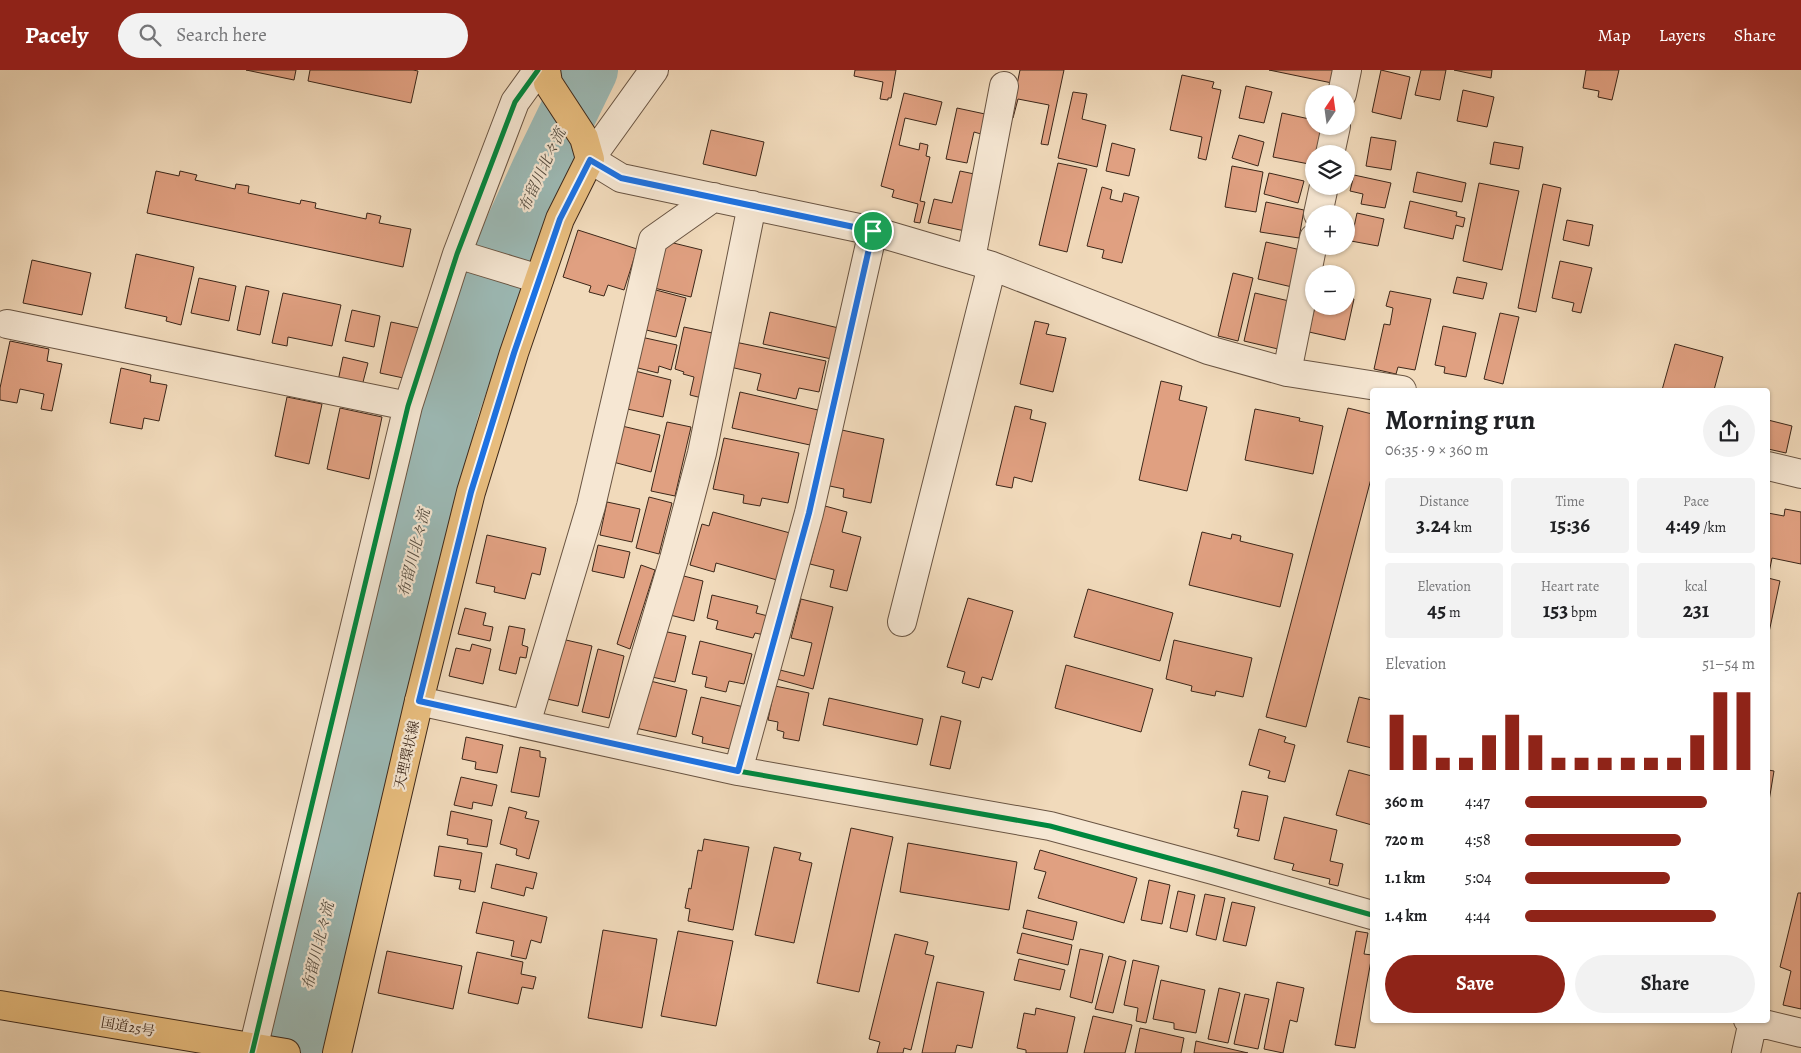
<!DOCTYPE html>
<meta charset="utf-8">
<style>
body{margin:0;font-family:Alegreya,"Noto Serif JP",serif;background:#f2f2f2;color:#202124;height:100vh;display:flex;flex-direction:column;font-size:19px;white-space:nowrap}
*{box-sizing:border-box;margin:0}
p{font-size:16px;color:#757577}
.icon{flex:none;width:28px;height:28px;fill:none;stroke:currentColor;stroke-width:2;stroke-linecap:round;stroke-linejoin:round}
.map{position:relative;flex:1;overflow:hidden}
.panel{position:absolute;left:1370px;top:318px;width:400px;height:635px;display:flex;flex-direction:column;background:#fff;border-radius:5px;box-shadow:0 1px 4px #0004}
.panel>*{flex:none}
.needle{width:32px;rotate:13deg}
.tools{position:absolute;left:1305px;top:15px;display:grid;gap:10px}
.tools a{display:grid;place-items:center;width:50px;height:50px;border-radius:50%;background:#fff;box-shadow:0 1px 4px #0004;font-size:25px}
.pin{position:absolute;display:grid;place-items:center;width:42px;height:42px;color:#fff;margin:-21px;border:2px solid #fff;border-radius:50%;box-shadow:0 1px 5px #0007}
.round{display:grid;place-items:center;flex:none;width:52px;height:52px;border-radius:26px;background:#f2f2f2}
.overview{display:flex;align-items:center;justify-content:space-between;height:85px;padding:0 15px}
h1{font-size:28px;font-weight:600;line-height:38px}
.metrics{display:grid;grid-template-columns:repeat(3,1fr);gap:8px;height:85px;padding:5px 15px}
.metrics div{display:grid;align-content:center;border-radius:5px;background:#f2f2f2;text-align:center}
.metrics b{font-size:21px;font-weight:600}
.metrics small{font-size:14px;font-weight:400}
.metrics p{font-size:14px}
.chart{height:140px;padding:10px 15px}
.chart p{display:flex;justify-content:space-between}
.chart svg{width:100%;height:90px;margin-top:5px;stroke:#8f2418;stroke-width:6}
.primary-button{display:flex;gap:10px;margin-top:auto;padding:10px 15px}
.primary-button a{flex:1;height:58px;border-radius:30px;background:#8f2418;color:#fff;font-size:20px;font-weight:600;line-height:58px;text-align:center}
.primary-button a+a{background:#f2f2f2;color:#202124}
ul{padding:0 15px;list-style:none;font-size:16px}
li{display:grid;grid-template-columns:80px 60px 1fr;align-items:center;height:38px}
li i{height:12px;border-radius:6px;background:#8f2418}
header{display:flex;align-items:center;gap:30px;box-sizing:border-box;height:70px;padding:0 25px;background:#8f2418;color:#fff}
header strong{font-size:24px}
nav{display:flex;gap:28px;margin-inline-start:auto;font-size:18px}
.search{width:350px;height:45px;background:#f2f2f2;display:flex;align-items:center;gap:12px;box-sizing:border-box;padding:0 18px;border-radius:28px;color:#757577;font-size:19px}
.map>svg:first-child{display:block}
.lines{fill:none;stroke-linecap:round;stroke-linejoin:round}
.river{stroke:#9cbab6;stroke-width:58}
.building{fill:#e0a081;stroke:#3c2719}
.minor-casing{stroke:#695442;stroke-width:30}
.major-casing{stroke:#3c2719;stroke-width:30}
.highway-casing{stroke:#3c2719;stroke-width:30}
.minor{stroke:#f6e7d3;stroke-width:28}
.major{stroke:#e8bd7e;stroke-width:28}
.highway{stroke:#e8bd7e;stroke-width:28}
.cycleway-casing{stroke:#f6e7d3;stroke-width:8}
.cycleway{stroke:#00873e;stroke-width:5}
.route-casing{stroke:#fff;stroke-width:10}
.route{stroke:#1a73e8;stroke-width:6}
.labels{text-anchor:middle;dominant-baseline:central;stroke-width:4.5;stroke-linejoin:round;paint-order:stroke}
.street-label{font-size:14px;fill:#3c2719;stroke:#f6e7d3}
.water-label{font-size:15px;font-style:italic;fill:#544c40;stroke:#f6e7d3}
</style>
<header>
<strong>Pacely</strong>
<div class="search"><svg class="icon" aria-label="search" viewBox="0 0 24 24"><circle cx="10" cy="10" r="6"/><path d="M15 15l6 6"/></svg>Search here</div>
<nav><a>Map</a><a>Layers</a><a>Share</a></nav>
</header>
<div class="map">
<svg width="1801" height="983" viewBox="0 0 1801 983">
<rect width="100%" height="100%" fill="#f1dabb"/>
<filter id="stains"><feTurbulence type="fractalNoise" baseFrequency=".004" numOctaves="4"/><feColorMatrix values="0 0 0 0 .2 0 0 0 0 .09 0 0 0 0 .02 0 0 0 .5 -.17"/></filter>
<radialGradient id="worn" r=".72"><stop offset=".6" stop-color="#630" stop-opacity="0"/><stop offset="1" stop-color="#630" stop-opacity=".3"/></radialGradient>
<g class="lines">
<path class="river" d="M292,983L450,339L506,175L539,103L589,0"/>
</g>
<path class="building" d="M246,0H296L294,10Z
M310,0H413L418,1L411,33L308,11Z
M855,0H896L891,28H888V30L880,29L883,12L854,6Z
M1020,0H1064L1048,75L1041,74L1049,35L1018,29L1013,48H1010Z
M1269,0H1334L1332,13Z
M1381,0L1410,7L1401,49L1372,42Z
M1421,0H1446L1440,30L1415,25Z
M1454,0H1492L1491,8Z
M1586,0H1619L1612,30L1598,27L1599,21L1583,18Z
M1182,5L1214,12L1212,18L1221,20L1206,90L1198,88L1202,67L1170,60Z
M1246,16L1272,22L1264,53L1239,48Z
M1463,20L1494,27L1487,57L1457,51Z
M1073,22L1087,24L1082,49L1106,55L1097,97L1058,88Z
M904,23L942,32L936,55L905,48L899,75L919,80L920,73L928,75L926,86L930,87L920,131L925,132L920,153L914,152L918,134L892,127L894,120L881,116Z
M957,38L985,44L981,64L974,62L967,93L946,89Z
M1282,43L1314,50V56H1326L1321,84H1314V95L1273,87Z
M711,60L764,72L756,106L703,94Z
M1239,65L1264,72L1258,96L1232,88Z
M1371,67L1396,71L1391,100L1366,96Z
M1494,72L1523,77L1519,99L1490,94Z
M1112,73L1135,79L1129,106L1106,101Z
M1058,93L1087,99L1067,182L1039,175Z
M1232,96L1263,102L1256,142L1225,137Z
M156,101L179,106L180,101L197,105L195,110L235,119L236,114L249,116L248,123L300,134L301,130L316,133L315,138L366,149L367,143L381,146L379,153L411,159L403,197L147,143Z
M960,101L979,105L965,161L928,153L934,129L952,133Z
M1417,102L1466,113L1462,132L1413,122Z
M1269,103L1304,111L1298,133L1264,124Z
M1354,105L1391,113L1385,138L1361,134L1363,124L1350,121Z
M1479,113L1519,121L1502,200L1463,191Z
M1543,114L1561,118L1536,242L1518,238Z
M1102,117L1112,120L1110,129L1122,132L1124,123L1139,127L1122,193L1102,188L1104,180L1087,176Z
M1410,131L1457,142L1456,146L1465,148L1463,157L1456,155L1453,169L1404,158Z
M1266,132L1304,140L1299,168L1260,162Z
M1357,143L1384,149L1378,176L1351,171Z
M1567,150L1593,155L1589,176L1563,170Z
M578,160L637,179L624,220L608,215L604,226L589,222L591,216L563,207Z
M661,170L702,180L691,227L650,217Z
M1266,172L1301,180L1292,217L1258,209Z
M136,184L194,197L181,255L166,251L167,247L125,238Z
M32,190L91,203L82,245L23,233Z
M1560,191L1592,198L1581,243L1572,241L1574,233L1552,228Z
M1233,203L1253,208L1238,271L1218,266Z
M1457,207L1487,213L1483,229L1453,223Z
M199,208L236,216L229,251L191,243Z
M246,216L269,221L260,265L237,260Z
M652,219L686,228L676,267L642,259Z
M1390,221L1431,229L1415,300L1398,297L1396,304L1374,299L1384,254L1390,255L1393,238L1386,236Z
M283,223L341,235L332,276L288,267L287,276L272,273Z
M1255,223L1289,231L1278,279L1244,271Z
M1346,227L1354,229L1345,270L1309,262L1315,236H1346Z
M352,240L380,246L374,277L345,271Z
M770,242L843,259L836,290L763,274Z
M1500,243L1519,247L1503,314L1484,309Z
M1035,251L1049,254L1046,264L1066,268L1053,322L1020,314Z
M391,252L419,258L408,309L380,303Z
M1443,256L1476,263L1466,307L1444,303L1445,297L1435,295Z
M684,257L717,264L702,328L690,325L694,307L683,304L684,302L675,299Z
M641,267L677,275L671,300L659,296L658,303L634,297Z
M10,271L49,279L47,291L62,294L52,341L41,339L44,324L20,319L17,333L0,330V318Z
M735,272L826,291L819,322L799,318L796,329L757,320L761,304L730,297Z
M1675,274L1723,287L1714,320H1662Z
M343,287L368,293L362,316L338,311Z
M121,298L151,305L150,312L167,315L159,351L144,348L142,359L110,353Z
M631,300L671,310L663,347L623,338Z
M1161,311L1182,316L1179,330L1207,337L1187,421L1139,410Z
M740,322L818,340L810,375L732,358Z
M287,327L322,334L309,394L275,386Z
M1015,336L1032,340L1030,349L1046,353L1032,412L1014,407L1012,418L996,415Z
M340,338L382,347L369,409L327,399Z
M1348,338L1372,344V405L1306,657L1266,647Z
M1255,339L1300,348L1299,351L1323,356L1313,404L1245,390Z
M1768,350L1792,356L1786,383L1768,379Z
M667,352L691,357L675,426L651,421Z
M622,356L660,365L651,402L613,392Z
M837,359L884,369L871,433L843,427L844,419L825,415Z
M724,368L799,383L788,433L762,428L760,436L743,433L744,425L713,419Z
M649,427L672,433L659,484L636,478Z
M607,432L640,439L632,472L600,465Z
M825,436L847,442L842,462L861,467L847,521L830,517L834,500L810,494Z
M1785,439L1801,442V494L1772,488L1768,508V443L1784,446Z
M713,442L790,463L777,510L716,493L714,502L690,495L702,454L709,456Z
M1202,462L1231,469L1232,464L1241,466L1240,471L1293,484L1280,537L1189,515Z
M487,465L546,478L540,505L532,503L525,529L494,522L495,517L476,513Z
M598,475L630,482L624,508L592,501Z
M641,495L655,500L630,579L617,574Z
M676,504L703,511L694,551L666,544Z
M1768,508L1780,511L1768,567Z
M1088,519L1173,543L1160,591L1074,567Z
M712,525L758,536L756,543L768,546L764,565L755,563L753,568L716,559L718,551L707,548Z
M968,528L1013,541L992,610L982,607L979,618L962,613L965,602L947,597Z
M801,529L833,537L813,619L777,609L780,600L804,606L812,573L791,568Z
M465,538L486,543L483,555L493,557L490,571L458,564Z
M509,556L525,559L522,575L528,577L526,588L520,587L516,604L499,600Z
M663,561L686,566L675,612L652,607Z
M553,567L592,576L578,636L538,627Z
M1174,570L1252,588L1243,627L1216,621L1215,626L1191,621L1192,616L1166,609Z
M700,571L752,584L744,614L729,611L726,622L705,617L707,607L692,604Z
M472,574L491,579L483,614L449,606L456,578L470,581Z
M598,579L624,586L609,648L582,642Z
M1066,595L1153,619L1141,662L1055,638Z
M642,609L687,620L676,667L631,657Z
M775,616L809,623L799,671L783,668L784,662L777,660L778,652L768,650Z
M701,627L744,637L735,680L702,673L703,667L692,664Z
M1359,627L1372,630V678L1347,672Z
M829,628L923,649L917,675L823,655Z
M941,646L961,651L950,699L930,695Z
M1259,659L1286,667L1284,672L1295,675L1285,712L1268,708L1270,701L1249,695Z
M466,667L503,675L497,703L475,699L476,692L462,689Z
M520,677L540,681V687L546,688L539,727L511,722Z
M1349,700L1372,706V755L1336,745Z
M1768,700L1774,701L1768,737Z
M461,707L497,715L492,736L473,732L472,739L454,735Z
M1242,721L1268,726L1259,771L1237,766L1239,759L1234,758Z
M509,737L527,742L525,748L539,751L529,789L516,785L517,779L500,774Z
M451,741L492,750L487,777L467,774L468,769L447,765Z
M1284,747L1337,760L1330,791L1343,794L1338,816L1329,814L1330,809L1292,800L1294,794L1274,789Z
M851,758L893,767L859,922L817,913Z
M704,769L749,777L733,860L688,851L690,839L685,838L689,818L691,819L698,780L702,781Z
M908,773L1017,792L1009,840L900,822Z
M439,776L482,783L475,822L459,819L461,810L434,806Z
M774,777L801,783L799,790L812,793L794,873L755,865Z
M1040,780L1137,808L1124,853L1038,828L1046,802L1034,799Z
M496,794L537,803L533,819L526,817L524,826L491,818Z
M1149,810L1170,815L1162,854L1141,850Z
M1178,821L1195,825L1187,862L1170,858Z
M1798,823H1801V939L1783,935L1791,901L1780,897Z
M1205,824L1225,828L1216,870L1196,865Z
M483,832L547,847L541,873L531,870L526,889L511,886L514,871L476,863Z
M1232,832L1255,837L1246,876L1223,871Z
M1027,840L1077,852L1073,870L1023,858Z
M603,860L657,869L642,958L588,948Z
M678,861L733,871L716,956L661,946Z
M1356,861L1368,863L1364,884L1372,885L1355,978L1335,975Z
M1022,863L1072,875L1068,895L1017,883Z
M895,864L928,872L925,884L934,886L911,980L904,978L903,983H877L880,972L869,969Z
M1080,879L1103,884L1092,933L1070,927Z
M387,881L462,896L453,939L378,923Z
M477,882L523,892L521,904L536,907L533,919L522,917L518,934L468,923Z
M1109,886L1126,891L1113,943L1095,939Z
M1019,889L1065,900L1060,920L1014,910Z
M1133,890L1159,896L1146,953L1136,951L1138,938L1124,935Z
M1161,910L1205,920L1196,963L1174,959V953L1153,949Z
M937,912L984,922L972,978L957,975L955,983H922Z
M1277,912L1304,918L1297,952L1290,950L1283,983L1264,979Z
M1219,918L1240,923L1228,973L1208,969Z
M1245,924L1269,929L1258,979L1234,974Z
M1036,938L1075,947L1067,983H1026V980L1017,978L1024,943L1035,945Z
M1093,946L1132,955L1125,983H1084Z
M1140,958L1184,968L1181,983H1135Z
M1196,971L1248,983H1194Z"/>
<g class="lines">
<defs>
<path id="minor" d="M654,0L590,89L621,108L873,161L992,196L1208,280L1287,302L1402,320
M1342,24L1347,0
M1330,84L1336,56
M1318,144L1324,116
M457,184L539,209
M971,189L1004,16
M7,254L408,336
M1287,302L1314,168
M1768,396L1801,404
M902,552L992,196
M419,631L738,701L1050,756L1213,800L1372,845
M526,654L591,436L653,170L714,127
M619,674L674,489L702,383L752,135
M738,701L809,443L873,161
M1748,950L1801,963
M252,983L408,336L457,184L515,32L538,0
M1746,983L1753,951"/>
<path id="major" d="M337,983L419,631L471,422L514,283L560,149L590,89L584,68L548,13L546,0"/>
<path id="highway" d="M0,935L286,983"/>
</defs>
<use href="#minor" class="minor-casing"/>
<use href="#major" class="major-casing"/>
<use href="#highway" class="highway-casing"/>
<use href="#minor" class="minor"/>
<use href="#major" class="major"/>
<use href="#highway" class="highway"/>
<defs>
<path id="cycleway" d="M419,631L738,701L1050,756L1213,800L1372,845
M252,983L408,336L457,184L515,32L538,0"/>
</defs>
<use href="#cycleway" class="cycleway-casing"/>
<use href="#cycleway" class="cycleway"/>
</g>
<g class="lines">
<defs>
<path id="route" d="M590,90L621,108L873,161L809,443L738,701L419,631L471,422L514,283L560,149Z"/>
</defs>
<use href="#route" class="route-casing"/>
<use href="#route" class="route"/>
</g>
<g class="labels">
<g class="street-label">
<text transform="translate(407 685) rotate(-77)">天理環状線</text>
<text transform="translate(128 957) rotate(10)">国道25号</text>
</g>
<g class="water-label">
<text transform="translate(542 100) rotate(-65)">布留川北々流</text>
<text transform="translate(414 483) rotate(-76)">布留川北々流</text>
<text transform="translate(318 876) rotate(-76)">布留川北々流</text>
</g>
</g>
<rect width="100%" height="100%" filter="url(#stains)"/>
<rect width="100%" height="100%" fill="url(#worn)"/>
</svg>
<div class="tools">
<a><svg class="needle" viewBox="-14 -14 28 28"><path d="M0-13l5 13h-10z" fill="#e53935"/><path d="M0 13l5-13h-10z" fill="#757577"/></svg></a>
<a><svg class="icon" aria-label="layers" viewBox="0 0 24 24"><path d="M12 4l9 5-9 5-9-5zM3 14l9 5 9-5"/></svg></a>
<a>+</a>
<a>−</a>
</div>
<div class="pin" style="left:873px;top:161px;background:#1e9e55"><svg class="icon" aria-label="arrive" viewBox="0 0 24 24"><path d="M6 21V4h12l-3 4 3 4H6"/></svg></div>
<section class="panel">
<div class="overview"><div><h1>Morning run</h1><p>06:35 · 9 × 360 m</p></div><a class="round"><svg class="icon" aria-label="share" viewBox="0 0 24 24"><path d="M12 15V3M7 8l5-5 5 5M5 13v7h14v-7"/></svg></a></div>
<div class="metrics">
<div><p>Distance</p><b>3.24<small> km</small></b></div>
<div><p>Time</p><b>15:36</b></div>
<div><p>Pace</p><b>4:49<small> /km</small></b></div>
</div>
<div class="metrics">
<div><p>Elevation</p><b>45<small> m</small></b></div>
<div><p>Heart rate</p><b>153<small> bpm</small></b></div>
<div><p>kcal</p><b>231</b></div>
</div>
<div class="chart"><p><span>Elevation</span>51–54 m</p>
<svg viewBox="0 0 160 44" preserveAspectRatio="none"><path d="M5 44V17M15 44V27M25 44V38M35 44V38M45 44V27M55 44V17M65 44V27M75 44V38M85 44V38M95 44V38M105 44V38M115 44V38M125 44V38M135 44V27M145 44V6M155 44V6"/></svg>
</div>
<ul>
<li><b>360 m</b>4:47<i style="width:79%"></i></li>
<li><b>720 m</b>4:58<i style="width:68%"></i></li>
<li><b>1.1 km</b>5:04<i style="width:63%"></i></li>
<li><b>1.4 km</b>4:44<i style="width:83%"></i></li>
</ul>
<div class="primary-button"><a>Save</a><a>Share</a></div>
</section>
</div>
